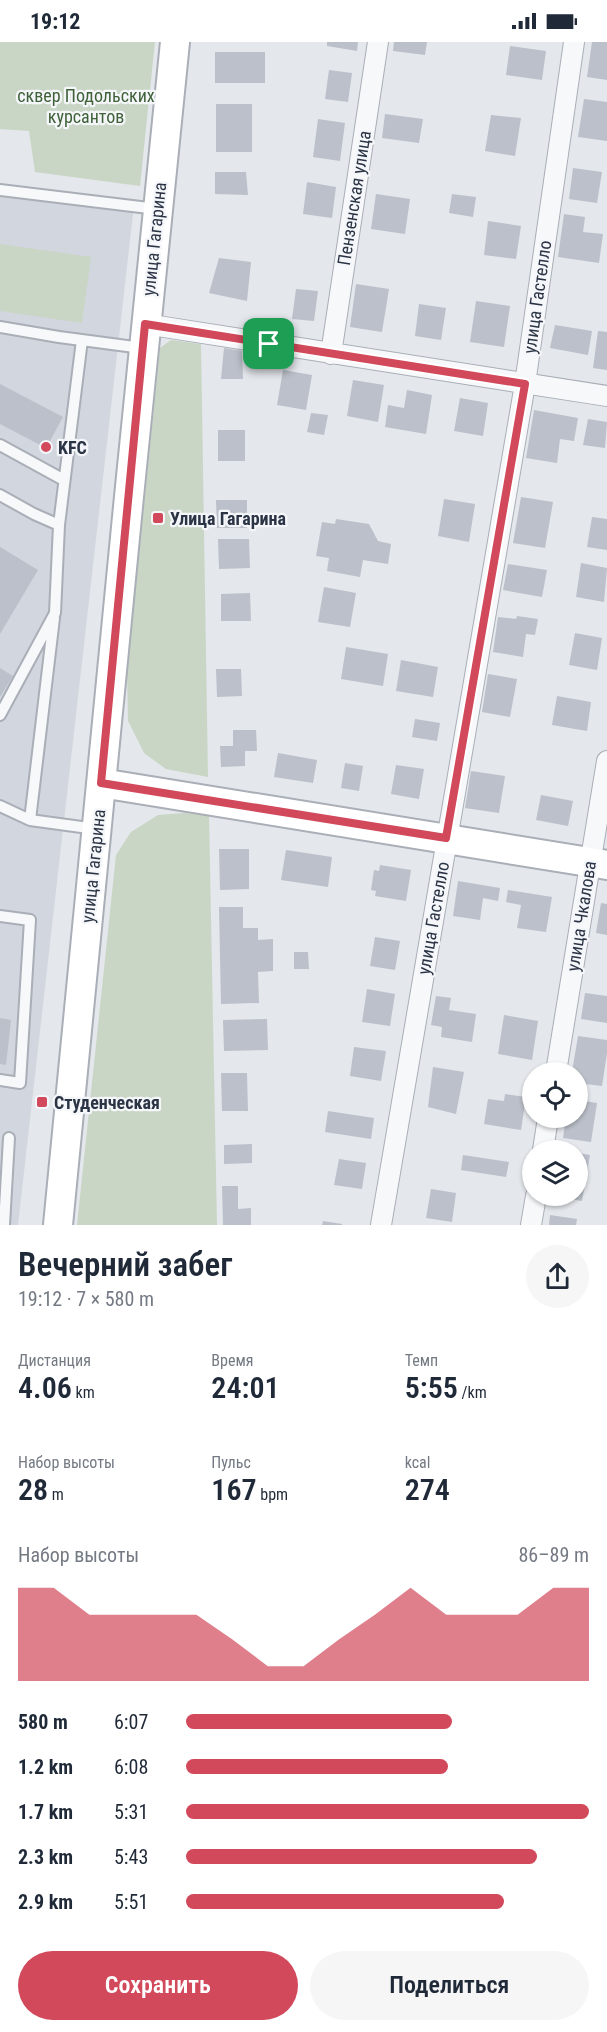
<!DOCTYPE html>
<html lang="ru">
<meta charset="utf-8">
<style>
body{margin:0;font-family:"Roboto Condensed",sans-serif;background:#f6f6f7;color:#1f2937;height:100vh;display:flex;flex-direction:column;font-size:22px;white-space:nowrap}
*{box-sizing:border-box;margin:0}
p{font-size:20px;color:#747a83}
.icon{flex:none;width:33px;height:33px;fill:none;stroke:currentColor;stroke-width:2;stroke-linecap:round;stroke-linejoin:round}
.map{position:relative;height:1183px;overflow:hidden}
.panel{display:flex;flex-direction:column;background:#fff;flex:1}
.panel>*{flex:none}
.controls{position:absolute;left:522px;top:1020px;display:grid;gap:12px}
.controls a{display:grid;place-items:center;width:66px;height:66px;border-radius:50%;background:#fff;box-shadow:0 2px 4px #0004;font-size:30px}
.pin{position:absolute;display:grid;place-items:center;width:51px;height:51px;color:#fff;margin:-26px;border-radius:12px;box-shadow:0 3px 9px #0006}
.round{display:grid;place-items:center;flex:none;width:63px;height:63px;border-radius:32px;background:#f6f6f7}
.headline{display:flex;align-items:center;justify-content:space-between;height:102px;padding:0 18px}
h1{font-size:33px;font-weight:600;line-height:45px}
.figures{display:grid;grid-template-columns:repeat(3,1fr);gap:9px;height:102px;padding:6px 18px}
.figures div{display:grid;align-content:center}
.figures b{font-size:30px;font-weight:600}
.figures small{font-size:16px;font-weight:400}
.figures p{font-size:16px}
.chart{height:168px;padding:12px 18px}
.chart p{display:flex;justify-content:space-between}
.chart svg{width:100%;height:108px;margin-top:6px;fill:#d1495b;opacity:.7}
.cta{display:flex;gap:12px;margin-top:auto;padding:12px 18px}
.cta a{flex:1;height:69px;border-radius:36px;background:#d1495b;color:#fff;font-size:24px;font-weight:600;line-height:69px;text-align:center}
.cta a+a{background:#f6f6f7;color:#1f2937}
ul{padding:0 18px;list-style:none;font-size:20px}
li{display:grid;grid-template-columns:96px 72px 1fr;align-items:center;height:45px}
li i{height:15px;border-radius:8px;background:#d1495b}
.status{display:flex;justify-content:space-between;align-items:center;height:42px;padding:0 30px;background:#fff;direction:ltr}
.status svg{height:16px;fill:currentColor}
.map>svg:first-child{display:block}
.built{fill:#d2d6de}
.green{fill:#c9d6c5}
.building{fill:#bbc0ca}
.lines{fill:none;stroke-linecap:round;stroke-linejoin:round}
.lane-casing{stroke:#a9aeb7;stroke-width:14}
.street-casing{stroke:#a9aeb7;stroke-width:22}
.secondary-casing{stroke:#a9aeb7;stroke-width:32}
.lane{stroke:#f7f8fa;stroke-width:10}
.street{stroke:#f7f8fa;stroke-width:20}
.secondary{stroke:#fff;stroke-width:28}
.route-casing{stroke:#fff;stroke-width:12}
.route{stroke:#d1495b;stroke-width:8}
.poi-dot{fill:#d1495b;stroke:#f4f6f9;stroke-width:2}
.labels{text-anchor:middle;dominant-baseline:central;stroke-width:4.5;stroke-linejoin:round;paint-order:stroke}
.park-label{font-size:18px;fill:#3f6138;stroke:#f4f6f9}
.street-label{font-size:18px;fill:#2b3445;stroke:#f4f6f9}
.poi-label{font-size:18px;font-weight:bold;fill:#2b3445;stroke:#f4f6f9;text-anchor:start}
</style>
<div class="status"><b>19:12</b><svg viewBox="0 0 49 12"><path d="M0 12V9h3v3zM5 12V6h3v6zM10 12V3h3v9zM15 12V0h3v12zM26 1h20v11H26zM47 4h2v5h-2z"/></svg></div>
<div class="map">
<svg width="607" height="1183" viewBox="0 0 607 1183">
<rect width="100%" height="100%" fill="#e4e7ec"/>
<path class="built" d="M0,154L134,163L18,1183H0Z"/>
<path class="green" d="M0,0H155L140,144L35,130L29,89L0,87Z
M0,202L91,215L82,281L0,269Z
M171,298L201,302L208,735L166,727L144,711L128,679L127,630L160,306Z
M184,771L209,773L217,1183H77L116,813L131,790L158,773Z"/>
<path class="building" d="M327,0H358L357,9L327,4Z
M394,0H427L425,13L393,9Z
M592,0H607V38L587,35Z
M510,4L546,9L542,38L506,33Z
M215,10H265V41H215Z
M329,28L352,31L348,60L325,57Z
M584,57L607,60V99L578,95Z
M216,62H252V110H216Z
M385,72L423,77L419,101L382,96Z
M491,73L521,76L515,114L485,109Z
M318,77L345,81L340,119L313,115Z
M573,126L602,130L597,161L569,157Z
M215,130H246L248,153L215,152Z
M307,140L336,145L332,176L303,172Z
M376,152L410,157L405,192L371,187Z
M452,152L476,155L473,175L449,171Z
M564,172L585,175L583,190L603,192L599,221L558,215Z
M488,179L521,184L516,217L484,213Z
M219,216L251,220L247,259L209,251Z
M356,242L389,247L382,290L350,285Z
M296,247L318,249L314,279L292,277Z
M476,259L510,264L504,305L470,300Z
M419,262L446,266L441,298L415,294Z
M555,283L592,289L588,313L550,306Z
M598,289L607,290V328L593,326Z
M224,306L242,309L243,337H221Z
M283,328L312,333L306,368L277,363Z
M353,338L384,343L378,380L347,374Z
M0,342L63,375L46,406L0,382Z
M407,348L432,353L426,392L385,385L388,363L404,366Z
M460,356L488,361L483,394L454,389Z
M534,368L578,376L574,399L560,397L557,421L526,416Z
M311,371L328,373L324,393L307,390Z
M588,377L607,380L605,406L583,403Z
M218,388H245V419H218Z
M521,455L553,460L545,506L513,501Z
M444,457L475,462L469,500L438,494Z
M216,458H247V486H217Z
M592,475L607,477V508L587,505Z
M336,477L369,482L378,499L391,502L388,522L363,518L360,535L327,529L329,516L316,514L322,480L335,482Z
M218,497H249L250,526L219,527Z
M0,505L38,528L0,592Z
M581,521L607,526L604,560L576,555Z
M508,522L547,528L542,555L503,548Z
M324,545L356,551L350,585L318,580Z
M250,551L251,579H221V552Z
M517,574L538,577L535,593L526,592L523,615L493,610L498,575L516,577Z
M575,591L602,596L597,628L569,623Z
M346,605L388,612L383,644L341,637Z
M401,618L438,625L433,655L396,649Z
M0,626L13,634L0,655Z
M216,627H241L242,654L217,655Z
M488,632L517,637L510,675L482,670Z
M557,654L591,660L587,689L552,683Z
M415,677L440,681L437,699L412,695Z
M233,688H256L257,709H245V724L221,725L220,704H233Z
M278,711L317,718L313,741L274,735Z
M345,721L363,724L359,749L341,746Z
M396,723L424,727L419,757L391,752Z
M471,729L505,734L499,771L465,766Z
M541,753L573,759L568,784L536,778Z
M219,807H249V847L220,848Z
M286,808L332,815L328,845L281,838Z
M380,823L411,828L406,859L375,854L376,849L371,848L374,828L379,829Z
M458,839L500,846L498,859L483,856L480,878L453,874Z
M508,848L552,855L546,890L517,886L521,863L506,860Z
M601,861L607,862V893L596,891Z
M219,865H243V886H258V898L273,897V929L258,930L259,961L221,962Z
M375,895L400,899L395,928L370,924Z
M294,910H308L309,927H294Z
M367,947L395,952L390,984L362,980Z
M585,951L607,954V981L581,977Z
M436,954L451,956L449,968L476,972L472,1000L441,995L442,985L431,983Z
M504,973L538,979L532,1018L498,1012Z
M0,976L11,978L6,1023L0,1022Z
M267,977L268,1008L224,1009L223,978Z
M578,994L607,998V1011L602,1044L578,1041V1030H572Z
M354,1005L386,1009L381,1039L350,1034Z
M433,1025L464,1030L456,1072L428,1065Z
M221,1031H247L248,1069H222Z
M505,1052L526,1055L521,1088L484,1082L488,1057L504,1059Z
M578,1058L597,1061L591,1100L563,1096L566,1076H578Z
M328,1069L374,1076L371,1097L325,1090Z
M252,1102V1121L224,1122V1103Z
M578,1111L590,1113L582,1159L557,1155L578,1154Z
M463,1113L509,1120L506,1135L461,1128Z
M339,1117L366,1121L362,1147L334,1143Z
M222,1144H238V1167L251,1166V1183H223Z
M431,1147L456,1151L452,1180L426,1176Z
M550,1173L577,1177L576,1183H549Z
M323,1179L342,1182V1183H322Z"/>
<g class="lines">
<defs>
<path id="lane" d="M0,148L157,167
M0,285L59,295L142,306
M0,403L64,438
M0,453L34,472L59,483
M0,673L55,571L59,483L82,298
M0,764L30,778L96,787
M30,778L54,576
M0,874L30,878L20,1041L0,1038
M4,1183L9,1096"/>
<path id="street" d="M145,282L607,354
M331,312L378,0
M556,1030L607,719
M543,1108L548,1076
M381,1183L525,342L574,0
M531,1183L536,1154"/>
<path id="secondary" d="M101,741L607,823
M58,1183C98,789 133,394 175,0"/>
</defs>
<use href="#lane" class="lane-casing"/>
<use href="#street" class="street-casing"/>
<use href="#secondary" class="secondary-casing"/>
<use href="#lane" class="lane"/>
<use href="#street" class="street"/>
<use href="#secondary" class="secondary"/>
</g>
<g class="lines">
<defs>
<path id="route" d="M145,282L525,342L446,796L101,741Z"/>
</defs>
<use href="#route" class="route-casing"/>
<use href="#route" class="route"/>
</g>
<g class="poi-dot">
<circle cx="46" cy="405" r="6"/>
<rect x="152" y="470" width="12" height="12" rx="3"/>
<rect x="36" y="1054" width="12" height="12" rx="3"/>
</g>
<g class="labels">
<g class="park-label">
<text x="86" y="53">сквер Подольских<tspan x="86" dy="21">курсантов</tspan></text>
</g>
<g class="street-label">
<text transform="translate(354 156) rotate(-81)">Пензенская улица</text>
<text transform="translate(154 197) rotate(-84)">улица Гагарина</text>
<text transform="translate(537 255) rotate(-82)">улица Гастелло</text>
<text transform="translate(93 824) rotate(-84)">улица Гагарина</text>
<text transform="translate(581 874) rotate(-81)">улица Чкалова</text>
<text transform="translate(433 876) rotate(-80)">улица Гастелло</text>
</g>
<g class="poi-label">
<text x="58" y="405">KFC</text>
<text x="170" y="476">Улица Гагарина</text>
<text x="54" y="1060">Студенческая</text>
</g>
</g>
</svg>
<div class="controls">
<a><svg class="icon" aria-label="locate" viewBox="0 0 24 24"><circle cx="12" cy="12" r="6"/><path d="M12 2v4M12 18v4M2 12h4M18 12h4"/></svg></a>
<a><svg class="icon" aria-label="layers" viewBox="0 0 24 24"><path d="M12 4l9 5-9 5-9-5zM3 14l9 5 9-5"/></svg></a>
</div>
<div class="pin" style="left:269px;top:302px;background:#1e9e55"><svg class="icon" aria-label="arrive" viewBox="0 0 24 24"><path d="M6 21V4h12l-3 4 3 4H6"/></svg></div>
</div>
<section class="panel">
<div class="headline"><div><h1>Вечерний забег</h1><p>19:12 · 7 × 580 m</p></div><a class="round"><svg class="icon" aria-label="share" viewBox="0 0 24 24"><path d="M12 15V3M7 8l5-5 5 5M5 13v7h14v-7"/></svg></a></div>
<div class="figures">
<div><p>Дистанция</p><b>4.06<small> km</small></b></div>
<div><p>Время</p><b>24:01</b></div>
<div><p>Темп</p><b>5:55<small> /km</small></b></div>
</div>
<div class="figures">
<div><p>Набор высоты</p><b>28<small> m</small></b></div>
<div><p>Пульс</p><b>167<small> bpm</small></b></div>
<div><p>kcal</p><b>274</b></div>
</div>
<div class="chart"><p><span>Набор высоты</span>86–89 m</p>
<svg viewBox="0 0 160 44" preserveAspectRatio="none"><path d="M0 44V6L10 6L20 17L30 17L40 17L50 17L60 27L70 38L80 38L90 27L100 17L110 6L120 17L130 17L140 17L150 6L160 6V44z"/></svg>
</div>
<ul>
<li><b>580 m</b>6:07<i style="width:66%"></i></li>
<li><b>1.2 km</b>6:08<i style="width:65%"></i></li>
<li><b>1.7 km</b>5:31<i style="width:100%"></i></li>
<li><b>2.3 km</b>5:43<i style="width:87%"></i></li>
<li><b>2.9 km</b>5:51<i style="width:79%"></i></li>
</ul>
<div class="cta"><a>Сохранить</a><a>Поделиться</a></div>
</section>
